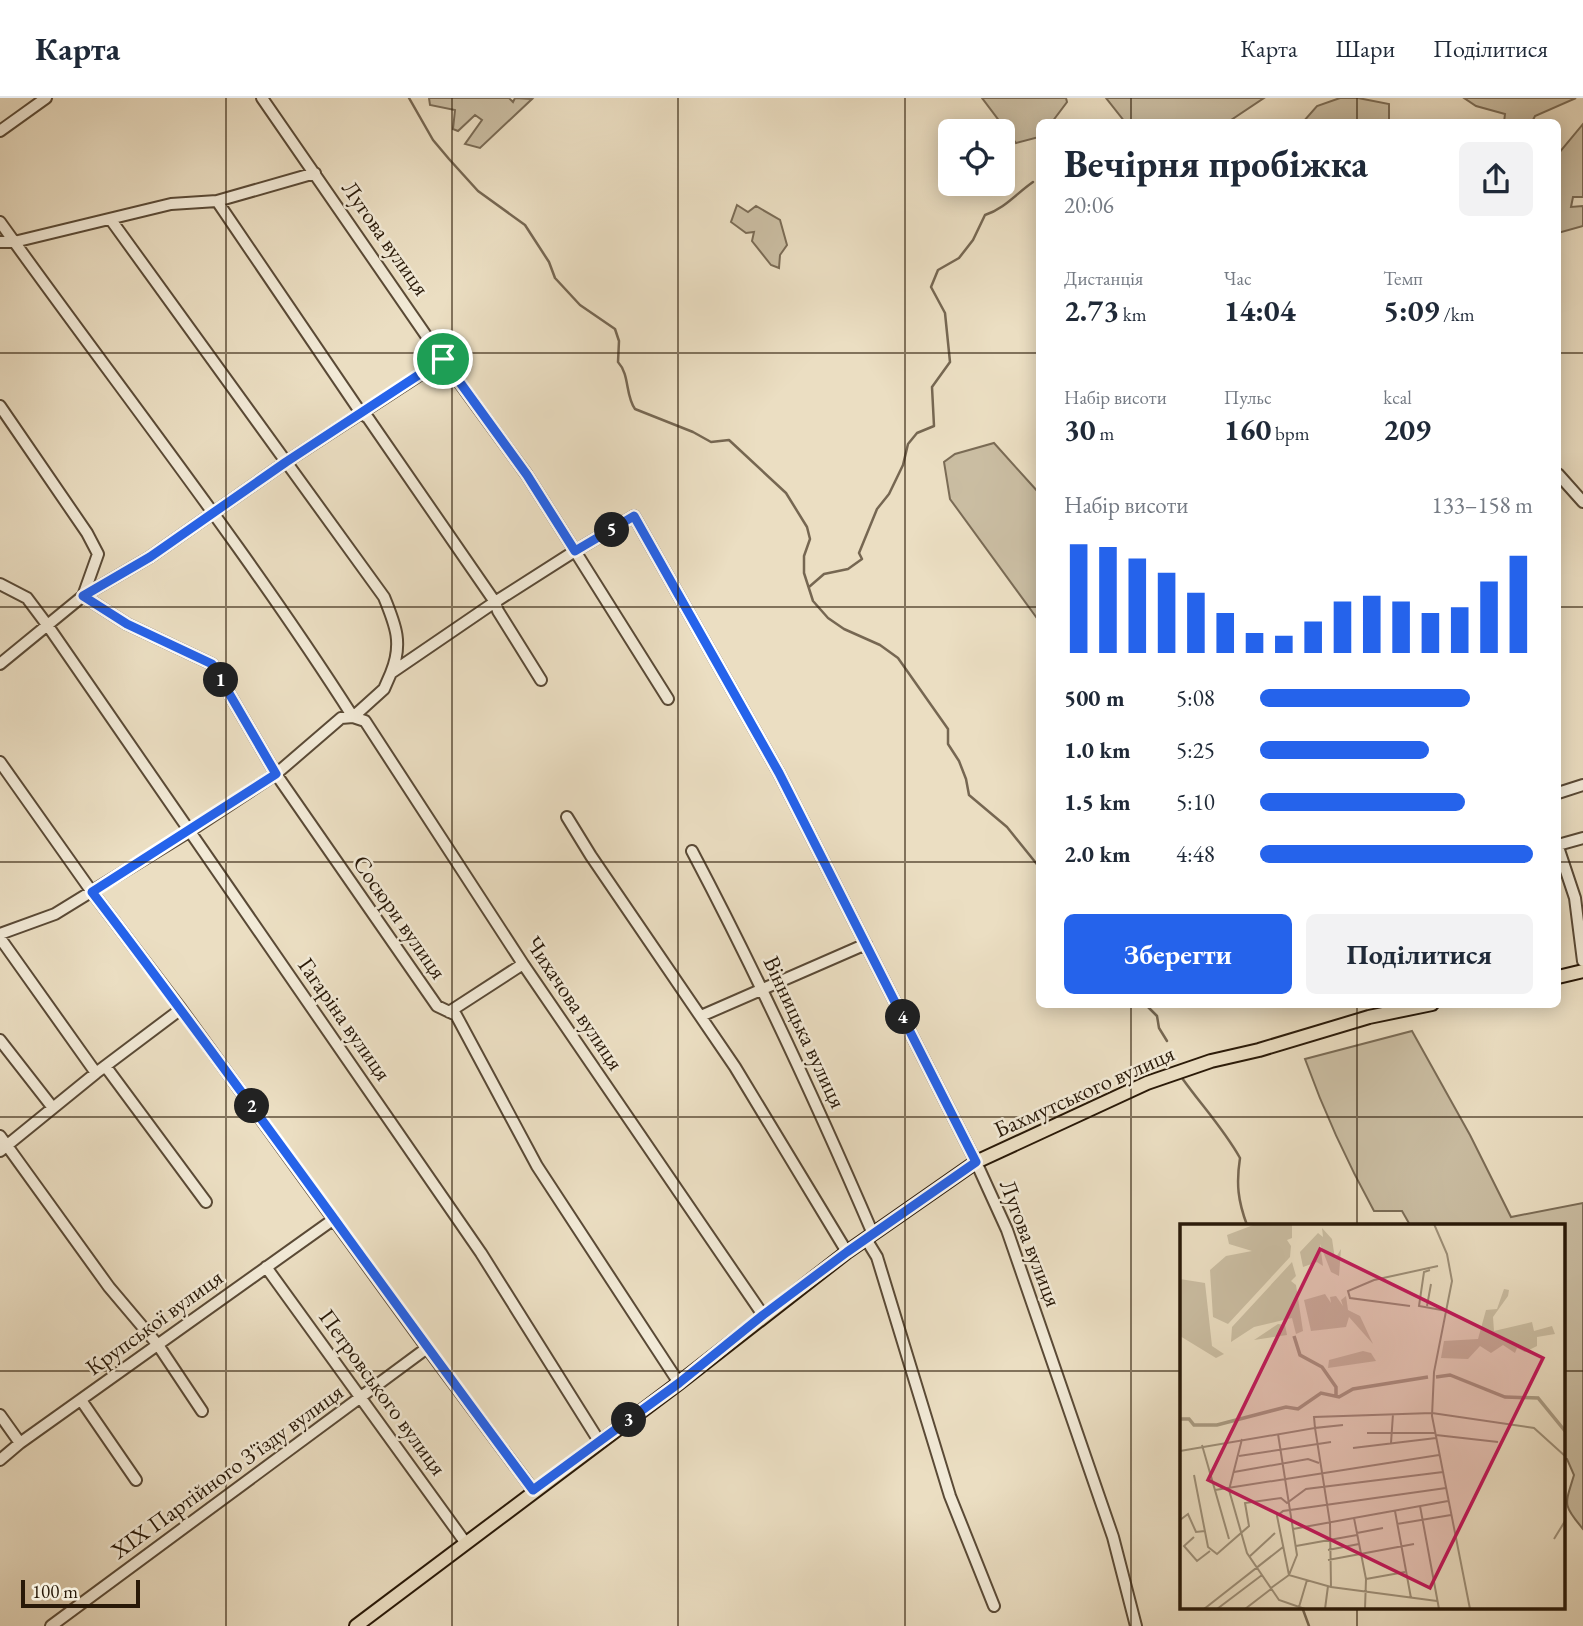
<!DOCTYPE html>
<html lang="uk">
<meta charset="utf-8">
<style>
body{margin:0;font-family:"EB Garamond",serif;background:#f2f2f3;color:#1f2937;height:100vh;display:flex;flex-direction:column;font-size:26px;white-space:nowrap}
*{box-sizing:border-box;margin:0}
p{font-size:23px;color:#747a83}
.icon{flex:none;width:38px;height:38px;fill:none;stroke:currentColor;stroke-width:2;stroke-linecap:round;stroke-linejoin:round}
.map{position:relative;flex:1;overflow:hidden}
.panel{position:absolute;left:1036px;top:21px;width:525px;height:889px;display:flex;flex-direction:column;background:#fff;border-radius:10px;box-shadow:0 4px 18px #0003}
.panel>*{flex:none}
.tools{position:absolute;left:938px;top:21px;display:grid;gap:14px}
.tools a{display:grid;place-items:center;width:77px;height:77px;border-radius:10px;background:#fff;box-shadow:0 4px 18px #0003;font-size:35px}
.scale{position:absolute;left:21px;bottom:18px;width:119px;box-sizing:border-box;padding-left:7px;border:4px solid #291908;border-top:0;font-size:19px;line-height:24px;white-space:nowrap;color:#291908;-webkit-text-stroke:5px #f2ead7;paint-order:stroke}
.pin{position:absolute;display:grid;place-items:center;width:60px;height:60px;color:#fff;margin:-30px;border:4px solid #fff;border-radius:50%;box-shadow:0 2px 7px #0007}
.km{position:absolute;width:35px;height:35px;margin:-18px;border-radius:50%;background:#222;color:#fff;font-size:19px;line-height:35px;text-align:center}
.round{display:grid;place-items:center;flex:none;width:74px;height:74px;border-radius:10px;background:#f2f2f3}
.head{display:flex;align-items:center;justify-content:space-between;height:119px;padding:0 28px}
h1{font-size:38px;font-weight:700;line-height:52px}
.figures{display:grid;grid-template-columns:repeat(3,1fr);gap:10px;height:119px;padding:7px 28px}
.figures div{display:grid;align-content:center}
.figures b{font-size:30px;font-weight:700}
.figures small{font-size:19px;font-weight:400}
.figures p{font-size:19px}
.chart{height:196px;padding:14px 28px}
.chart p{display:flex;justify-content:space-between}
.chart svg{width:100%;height:126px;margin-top:7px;stroke:#2563eb;stroke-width:6}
.primary-button{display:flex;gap:14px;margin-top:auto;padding:14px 28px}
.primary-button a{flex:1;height:80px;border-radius:10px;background:#2563eb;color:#fff;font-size:28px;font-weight:700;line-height:80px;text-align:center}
.primary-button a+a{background:#f2f2f3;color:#1f2937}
ul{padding:0 28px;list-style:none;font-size:23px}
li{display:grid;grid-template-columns:112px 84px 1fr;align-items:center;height:52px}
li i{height:18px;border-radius:9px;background:#2563eb}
header{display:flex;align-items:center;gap:42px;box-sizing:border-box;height:98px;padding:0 35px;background:#fff;border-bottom:2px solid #e0e1e3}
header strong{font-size:33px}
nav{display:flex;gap:38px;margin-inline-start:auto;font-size:24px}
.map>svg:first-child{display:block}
.green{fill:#cabda2;stroke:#7a6b55;stroke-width:2}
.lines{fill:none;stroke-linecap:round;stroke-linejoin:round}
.stream{stroke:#766752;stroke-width:2.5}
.minor-casing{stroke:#5a4a36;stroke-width:14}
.major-casing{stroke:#291908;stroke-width:16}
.minor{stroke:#f2ead7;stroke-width:10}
.major{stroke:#ebdec2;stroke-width:12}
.route-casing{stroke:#fff;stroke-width:14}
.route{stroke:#2563eb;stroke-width:9}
.grid{fill:none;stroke:#291908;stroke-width:2;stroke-opacity:0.55}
.labels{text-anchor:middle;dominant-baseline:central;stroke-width:5;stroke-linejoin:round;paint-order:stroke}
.street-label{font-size:23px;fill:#291908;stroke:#f2ead7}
.inset-river{fill:none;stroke:#a99b83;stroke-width:3.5}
.inset-road{fill:none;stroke:#9d8f78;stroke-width:2}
.view{fill:#c2185b;fill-opacity:0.15;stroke:#c2185b;stroke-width:3.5}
.inset-edge{fill:none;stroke:#291908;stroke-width:3.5}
</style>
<header>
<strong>Карта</strong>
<nav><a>Карта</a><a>Шари</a><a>Поділитися</a></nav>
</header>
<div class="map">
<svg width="1583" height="1528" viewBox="0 0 1583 1528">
<rect width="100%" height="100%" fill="#ebdec2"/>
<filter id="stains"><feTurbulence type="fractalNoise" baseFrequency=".00286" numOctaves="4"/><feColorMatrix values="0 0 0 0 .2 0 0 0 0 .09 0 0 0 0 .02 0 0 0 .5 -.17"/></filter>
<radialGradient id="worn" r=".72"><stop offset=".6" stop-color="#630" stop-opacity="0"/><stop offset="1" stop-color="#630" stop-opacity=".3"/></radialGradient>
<path class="green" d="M429,0H509L513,4L515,0L532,1L480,50L465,46L482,22L475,17L458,33L453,31L455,12L430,7Z
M982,0H1066L1067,4L1052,24H1040L1039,39L1016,45Z
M1106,0H1264L1228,24H1125Z
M1340,0H1358L1389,6V24H1303L1317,8Z
M1464,0H1576L1535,18L1532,24H1504L1505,16L1476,8Z
M1583,26V99H1573L1571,109L1583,108V128L1558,135V56Z
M737,107L748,114L756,108L780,122L787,147L780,157L779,170L771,167L752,143L754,134L746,135L731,124Z
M994,345L1039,395V523L950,401L944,364L955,356Z
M1412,933L1470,1037L1511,1119L1583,1105V1431C1562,1406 1565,1407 1574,1377L1567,1361L1564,1360V1127H1410L1402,1113H1374C1347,1064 1324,1014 1305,961Z"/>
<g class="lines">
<path class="stream" d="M409,0L433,42L449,61L478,93L525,127L549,164L555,180L580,207L615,231L619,243L618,264C630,277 625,297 635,311L693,334L711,344L729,342L786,395L807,429L810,441L804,458V475L813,503L828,520L844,531L880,547L898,560L948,631V646L959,663L966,681L969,697L1007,729L1040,770
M809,489L824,476L848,471L862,461L859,455L877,411L889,396L903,367L908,346L917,335L934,328L932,289L950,264L945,215L931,189L938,172L959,160L973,142L985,117C1004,111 1017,95 1033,84
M1145,906L1157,918L1159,930L1167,943
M1182,980C1202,1008 1223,1030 1240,1060C1236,1086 1238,1103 1247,1127
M1302,1509L1309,1528"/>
<defs>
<path id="minor" d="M262,0L443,262L527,377L575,453L634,418L779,675L976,1064L1007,1132L1113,1439L1136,1528
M0,33L46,0
M217,103L361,315L368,320L495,504L498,513L541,582
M111,122L384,499C396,528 403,546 391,575
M0,124C118,289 244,448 353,619L365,623L523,866L763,1217
M0,144H14L171,106L217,103L315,75
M0,308L87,435L98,456L83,498L127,526L212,566L276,676L437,908L456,917L537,1068L679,1285
M1558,376L1583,404
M0,486L27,500L48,528L481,1155L599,1343
M0,566L83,498L150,459L286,364L443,262
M0,664L92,794L181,911L427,1250L533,1392
M1558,695L1583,687
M567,719L591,758L735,969L847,1154
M1558,747L1583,740
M1558,749L1575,800L1583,863
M692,753C758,878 817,1006 873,1136
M0,836L55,816L190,733L276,676L341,620L353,619L384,591L391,575L495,504L575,453L668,601
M0,840L96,975
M449,914L523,866
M701,918L866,846
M0,942L53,1010
M106,969L206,1104
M0,1038L109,1189L158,1247L202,1313
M0,1053L96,975L181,911
M866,1141L877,1159L950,1398L994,1508
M266,1169L465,1444
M81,1302L136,1382
M0,1317L20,1345
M0,1362L20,1345L334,1121
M51,1528L427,1250"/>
<path id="major" d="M1558,879L1583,873
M356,1528L679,1285L847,1154L976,1064L1147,985L1211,963L1259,952L1369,919L1432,906"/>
</defs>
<use href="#minor" class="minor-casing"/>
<use href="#major" class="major-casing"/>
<use href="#minor" class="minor"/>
<use href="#major" class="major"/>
</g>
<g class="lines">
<defs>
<path id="route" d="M443,261L527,377L575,453L634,418L779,675L976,1064L847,1154L763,1217L679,1285L533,1392C385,1194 243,991 92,794L276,676L212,566L127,526L83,498L150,459L286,364Z"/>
</defs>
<use href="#route" class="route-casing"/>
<use href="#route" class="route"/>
</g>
<path class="grid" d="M226,0V1528M452,0V1528M678,0V1528M905,0V1528M1131,0V24M1357,0V24M0,255H1040M1558,255H1583M0,509H1040M1558,509H1583M0,764H1040M1558,764H1583M1131,906V1528M1357,906V1127M0,1019H1583M0,1273H1182M1564,1273H1583M1357,1509V1528"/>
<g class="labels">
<g class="street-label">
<text transform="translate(386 140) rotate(55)">Лугова вулиця</text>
<text transform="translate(400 819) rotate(55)">Сосюри вулиця</text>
<text transform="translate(575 905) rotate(56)">Чихачова вулиця</text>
<text transform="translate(345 921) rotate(55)">Гагаріна вулиця</text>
<text transform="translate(805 934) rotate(65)">Вінницька вулиця</text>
<text transform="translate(1084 993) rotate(-24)">Бахмутського вулиця</text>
<text transform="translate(1031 1145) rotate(69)">Лугова вулиця</text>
<text transform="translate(154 1224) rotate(-36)">Крупської вулиця</text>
<text transform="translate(383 1294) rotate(54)">Петровського вулиця</text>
<text transform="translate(227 1373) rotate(-36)">XIX Партійного З'їзду вулиця</text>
</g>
</g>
<g transform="translate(1180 1126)">
<rect width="385" height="385" fill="#ebdec2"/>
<path d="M76,0H112V14L107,16L111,22L110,33L48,100L33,93L30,46L46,32L72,27L49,20L47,11ZM142,4L152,15L155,35L161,25L159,52L151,48L140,20L143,42L137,38L123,43L120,28L138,9L143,13ZM112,38L116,52L111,57L116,61L123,107L116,110L112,94L74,103L51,118L52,103ZM0,55L25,59L32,122L44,130L36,134L0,112ZM324,65L329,66L328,72L313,93L314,107L352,98L354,107L372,102L375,110L357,113V122L345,128L337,124L335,129L323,121L311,129L300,122L288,135L261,134L264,117L298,115L306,86L317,85ZM145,70L151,79L150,73L156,72L163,82L161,76L166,72L168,86L180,92L193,120L169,93L166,103L131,107L124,76ZM98,100L105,101L107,111L74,116ZM183,127L191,129L196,137L148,144L149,136Z" fill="#cabda2"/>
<path class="inset-river" d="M114,112L120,131L142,143L156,163V171M256,153L270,151L325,173L358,174L385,207M0,195H9L14,201H37L106,183L118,185L141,169L159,173L173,165L248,153"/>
<path class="inset-road" d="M254,0L267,30L272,57L254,148L252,192L290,385M250,46L244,48L239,82L267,87M230,82L170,74L168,67L194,56L258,42M247,82L251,60M187,209H255M98,210L117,331L109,351M256,211L318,218M62,215L49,266L67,329L99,376L125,385M211,219L213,190M22,221L49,315M173,224L256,214M0,227L135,204L134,193L252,189L354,204L385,232M59,232L151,218M54,248L128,235L139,239M14,251L28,323L37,330L69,302L65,279L101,274L107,279L126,265L263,248M35,266L259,231M240,282L259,385M215,287L231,374M174,294L186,355L185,385M0,296L8,290L16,308L25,307M217,300L271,291M113,305L268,277M177,309L203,304M14,313L4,322L17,337L30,327M374,315L385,297M116,322L177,311M148,326L179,320M69,333L95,309M148,336L234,320M109,351L97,292L103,287L266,264M186,355L225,348M151,363L150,299L135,204L163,201M91,364L109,351L151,363L257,377M119,383L127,356M24,385L103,323M37,385L82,351M65,385L91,365M145,385L148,362"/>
<path class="view" d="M140,25L363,134L250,364L28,256Z"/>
<rect width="385" height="385" class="inset-edge"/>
</g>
<rect width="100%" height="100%" filter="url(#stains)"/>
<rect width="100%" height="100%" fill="url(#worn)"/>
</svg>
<div class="tools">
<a><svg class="icon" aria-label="locate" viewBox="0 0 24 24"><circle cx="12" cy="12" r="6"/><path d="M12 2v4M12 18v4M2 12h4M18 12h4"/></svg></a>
</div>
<div class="scale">100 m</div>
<div class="pin" style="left:443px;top:261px;background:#1e9e55"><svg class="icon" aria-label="arrive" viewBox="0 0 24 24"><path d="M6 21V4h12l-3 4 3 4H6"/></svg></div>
<b class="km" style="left:221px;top:582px">1</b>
<b class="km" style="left:252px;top:1008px">2</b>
<b class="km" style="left:629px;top:1322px">3</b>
<b class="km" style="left:903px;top:919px">4</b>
<b class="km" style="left:612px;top:432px">5</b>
<section class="panel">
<div class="head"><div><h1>Вечірня пробіжка</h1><p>20:06</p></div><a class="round"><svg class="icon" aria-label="share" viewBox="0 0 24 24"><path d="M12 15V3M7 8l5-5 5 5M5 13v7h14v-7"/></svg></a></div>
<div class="figures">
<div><p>Дистанція</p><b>2.73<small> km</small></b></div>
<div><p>Час</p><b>14:04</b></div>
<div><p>Темп</p><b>5:09<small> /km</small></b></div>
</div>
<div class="figures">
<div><p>Набір висоти</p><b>30<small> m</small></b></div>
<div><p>Пульс</p><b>160<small> bpm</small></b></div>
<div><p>kcal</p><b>209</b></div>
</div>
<div class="chart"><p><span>Набір висоти</span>133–158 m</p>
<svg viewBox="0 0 160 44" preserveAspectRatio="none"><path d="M5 44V6M15 44V7M25 44V11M35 44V16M45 44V23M55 44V30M65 44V37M75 44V38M85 44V33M95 44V26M105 44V24M115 44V26M125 44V30M135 44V28M145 44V19M155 44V10"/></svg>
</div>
<ul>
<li><b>500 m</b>5:08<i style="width:77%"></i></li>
<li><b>1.0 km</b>5:25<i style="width:62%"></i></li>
<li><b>1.5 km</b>5:10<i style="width:75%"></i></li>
<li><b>2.0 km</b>4:48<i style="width:100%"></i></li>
</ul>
<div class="primary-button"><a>Зберегти</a><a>Поділитися</a></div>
</section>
</div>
